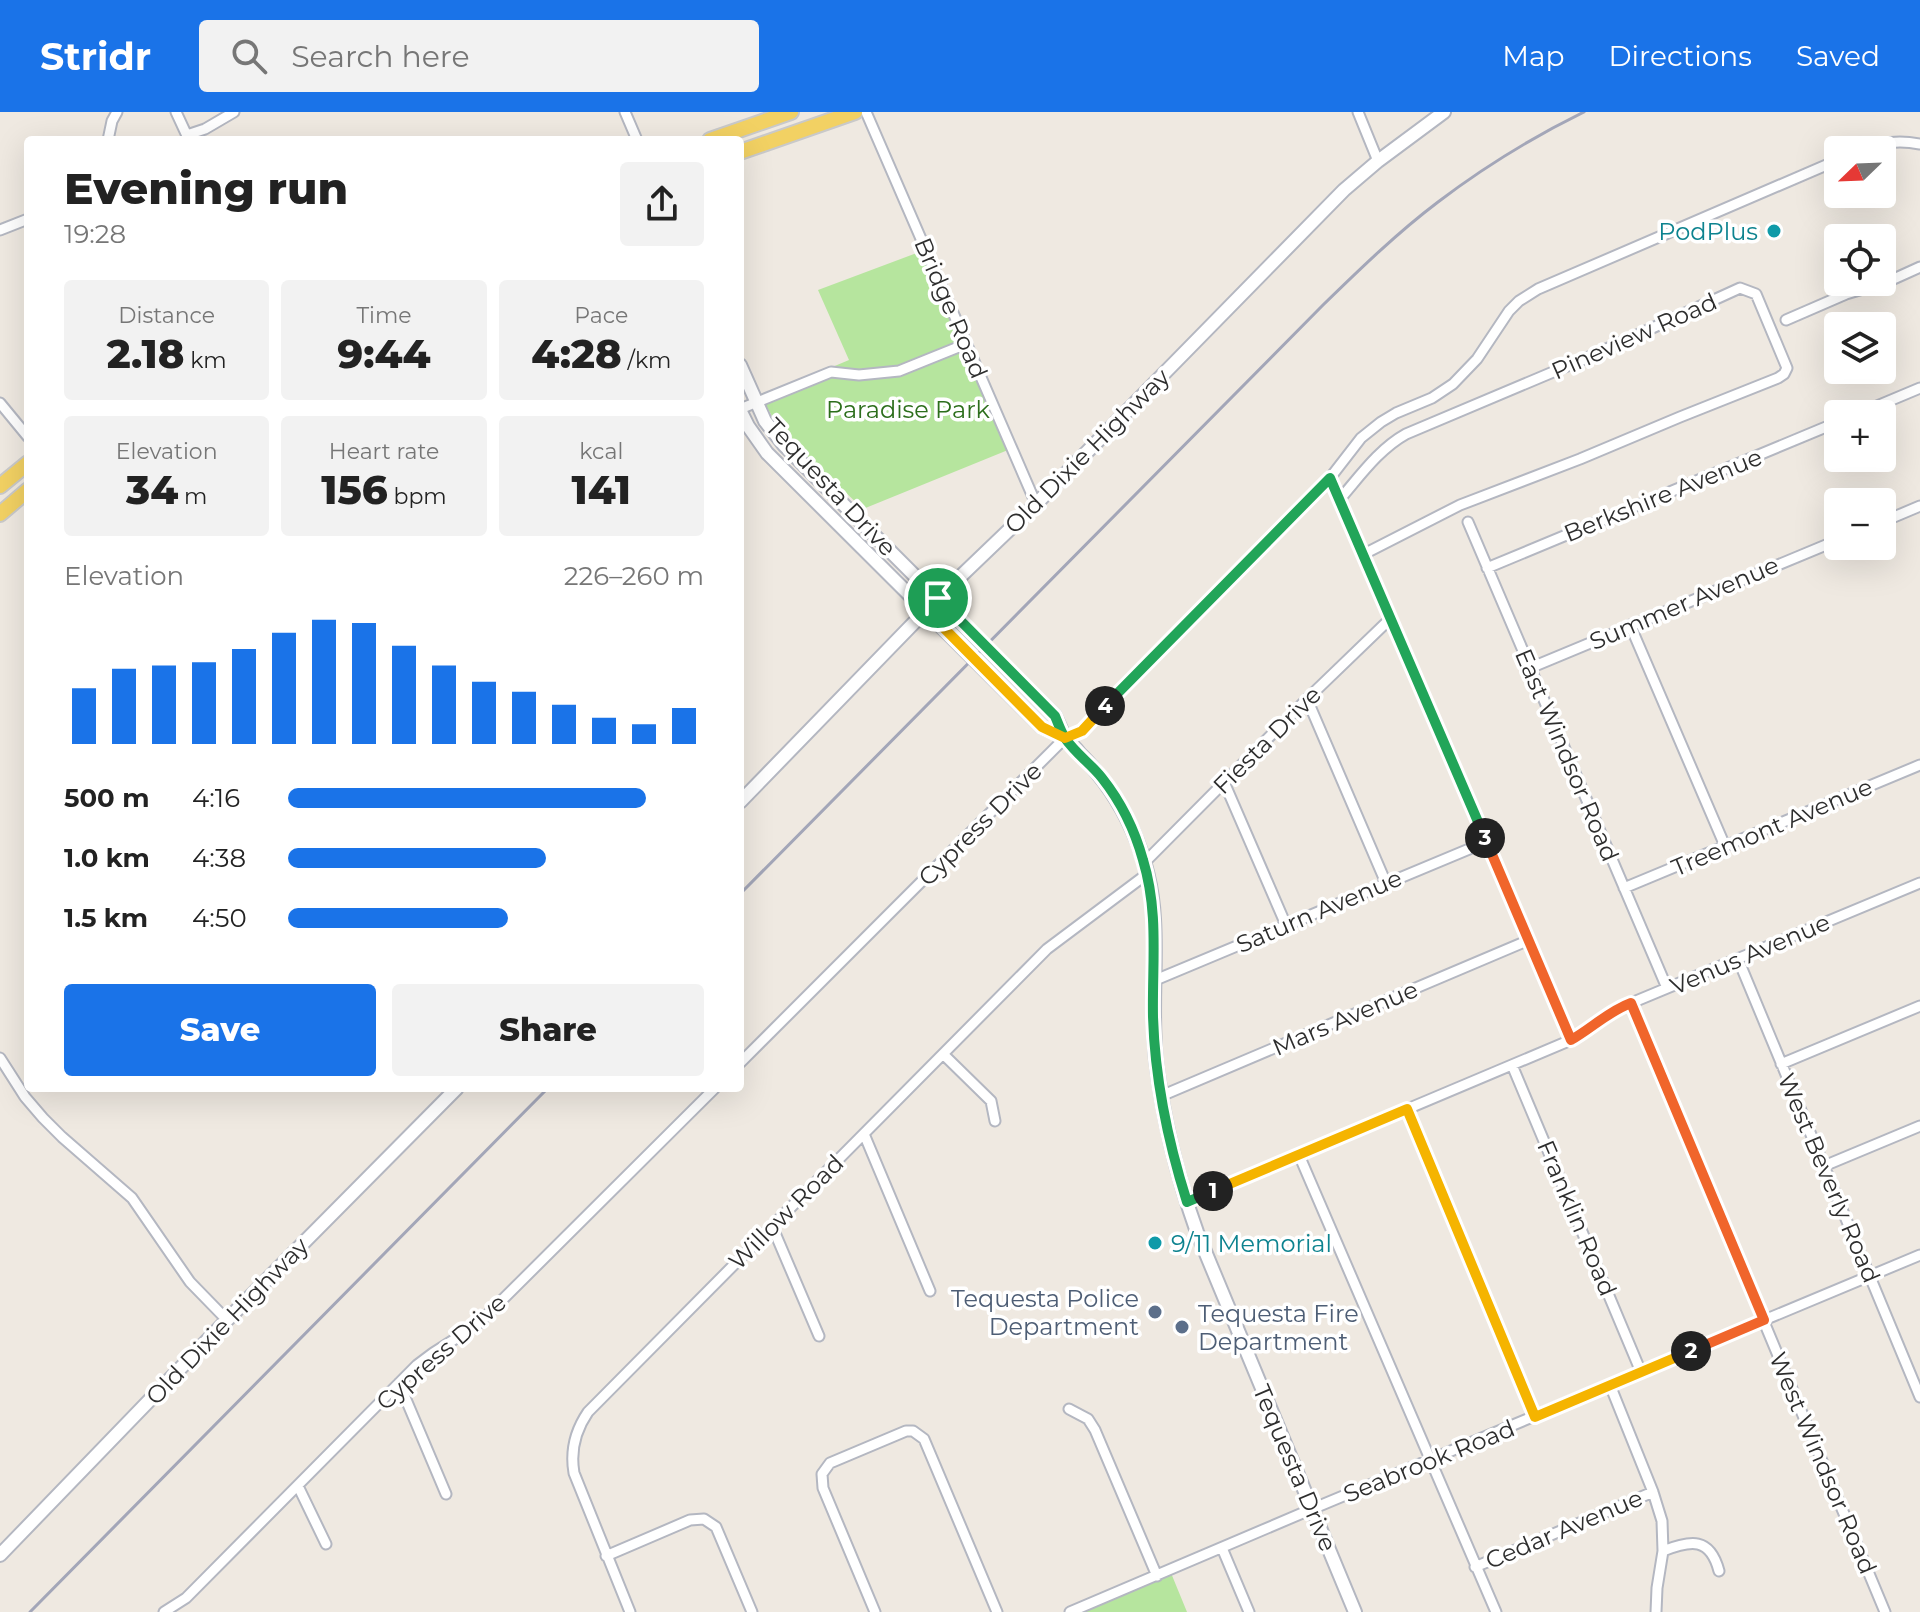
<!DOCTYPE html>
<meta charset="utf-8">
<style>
body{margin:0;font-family:Montserrat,sans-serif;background:#f2f2f2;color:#222;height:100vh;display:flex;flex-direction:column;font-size:30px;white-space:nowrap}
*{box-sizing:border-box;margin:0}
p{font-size:26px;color:#767676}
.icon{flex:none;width:44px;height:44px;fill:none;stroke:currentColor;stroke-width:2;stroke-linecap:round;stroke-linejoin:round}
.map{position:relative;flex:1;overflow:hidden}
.sheet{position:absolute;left:24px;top:24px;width:720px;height:956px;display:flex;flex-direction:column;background:#fff;border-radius:8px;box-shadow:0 8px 32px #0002}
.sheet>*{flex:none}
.needle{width:52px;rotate:247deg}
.controls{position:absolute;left:1824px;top:24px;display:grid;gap:16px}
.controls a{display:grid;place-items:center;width:72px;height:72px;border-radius:8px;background:#fff;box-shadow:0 8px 32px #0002;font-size:40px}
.pin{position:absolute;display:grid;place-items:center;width:68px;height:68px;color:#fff;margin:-34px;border:4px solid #fff;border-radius:50%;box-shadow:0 2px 8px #0007}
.km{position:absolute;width:40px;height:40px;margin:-20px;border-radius:50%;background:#222;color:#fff;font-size:22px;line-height:40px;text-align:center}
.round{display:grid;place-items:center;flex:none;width:84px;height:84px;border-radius:8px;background:#f2f2f2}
.summary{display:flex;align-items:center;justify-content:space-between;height:136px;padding:0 40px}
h1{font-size:44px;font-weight:800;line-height:60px}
.stats{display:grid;grid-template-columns:repeat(3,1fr);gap:12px;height:136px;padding:8px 40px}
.stats div{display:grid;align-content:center;border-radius:8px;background:#f2f2f2;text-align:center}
.stats b{font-size:40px;font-weight:800}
.stats small{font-size:22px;font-weight:400}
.stats p{font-size:22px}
.chart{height:224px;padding:16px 40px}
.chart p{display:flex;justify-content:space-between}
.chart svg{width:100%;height:144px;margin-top:8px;stroke:#1a73e8;stroke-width:6}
.button{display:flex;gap:16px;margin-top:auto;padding:16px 40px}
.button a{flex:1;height:92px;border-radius:8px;background:#1a73e8;color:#fff;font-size:32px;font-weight:800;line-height:92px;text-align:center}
.button a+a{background:#f2f2f2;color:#222}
ul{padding:0 40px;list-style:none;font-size:26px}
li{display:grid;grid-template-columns:128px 96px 1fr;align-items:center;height:60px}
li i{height:20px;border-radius:10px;background:#1a73e8}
header{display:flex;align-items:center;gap:48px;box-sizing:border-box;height:112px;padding:0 40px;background:#1a73e8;color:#fff}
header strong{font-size:38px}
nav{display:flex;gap:44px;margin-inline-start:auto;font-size:28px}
.search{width:560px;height:72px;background:#f2f2f2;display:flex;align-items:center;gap:20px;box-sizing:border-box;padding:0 28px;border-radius:8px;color:#767676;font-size:30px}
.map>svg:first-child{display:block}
.green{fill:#b6e59e}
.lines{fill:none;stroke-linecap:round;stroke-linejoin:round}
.street-casing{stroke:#b4b7c1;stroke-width:13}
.secondary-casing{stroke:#b4b7c1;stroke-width:16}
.primary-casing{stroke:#c9c9c9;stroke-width:18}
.street{stroke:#fff;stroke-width:9}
.secondary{stroke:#fff;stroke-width:12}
.primary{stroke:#f2d163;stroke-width:14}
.rail{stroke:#a3a6b8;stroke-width:3}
.split-1-casing{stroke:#fff;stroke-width:16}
.split-2-casing{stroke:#fff;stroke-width:16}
.split-3-casing{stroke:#fff;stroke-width:16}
.split-4-casing{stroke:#fff;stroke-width:16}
.split-5-casing{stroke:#fff;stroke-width:16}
.split-1{stroke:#22a559;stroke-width:10}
.split-2{stroke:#f5b400;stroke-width:10}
.split-3{stroke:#f0652b;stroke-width:10}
.split-4{stroke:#22a559;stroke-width:10}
.split-5{stroke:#f5b400;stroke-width:10}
.culture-dot{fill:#0f9aa8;stroke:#fff;stroke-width:3}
.service-dot{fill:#5c6f8a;stroke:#fff;stroke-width:3}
.labels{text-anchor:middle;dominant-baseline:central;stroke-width:7;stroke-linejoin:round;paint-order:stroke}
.culture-label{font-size:24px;fill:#0d838f;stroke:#fff;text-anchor:end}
.street-label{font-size:24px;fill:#2e2e2e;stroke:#fff}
.park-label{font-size:24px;fill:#2c6e1b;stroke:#fff}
.service-label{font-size:24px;fill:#4e5e75;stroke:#fff;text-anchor:end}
</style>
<header>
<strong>Stridr</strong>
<div class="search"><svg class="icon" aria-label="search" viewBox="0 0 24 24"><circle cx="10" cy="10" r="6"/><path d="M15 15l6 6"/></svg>Search here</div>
<nav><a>Map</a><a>Directions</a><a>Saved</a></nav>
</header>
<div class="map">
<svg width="1920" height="1500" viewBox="0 0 1920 1500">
<rect width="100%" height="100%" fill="#efe9e1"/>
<path class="green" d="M922,139L1008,338L863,397L780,318L761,285L849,248L818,178Z
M1171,1461L1187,1500H1078Z"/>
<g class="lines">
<defs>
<path id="street" d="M176,0L189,28
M625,0L637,28
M866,0L1036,392
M1358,0L1378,49
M187,23L205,17L234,0
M108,28L112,9L117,0
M1862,38C1882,30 1899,28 1920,32
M0,118L28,107
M1786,208L1846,182L1887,170L1920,155
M0,291L28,325
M740,297L831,260L859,263L899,259L966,232
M1858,302L1920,276
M1330,366L1571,928
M1340,387C1360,364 1379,337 1406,322L1591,244L1740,176L1756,182L1787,256L1784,262L1778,266L1680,305L1580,347L1460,393L1364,442
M1468,410L1667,876
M1882,410L1920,394
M1487,456L1838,310
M1630,513L1725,734
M1530,556L1838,428
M1307,587L1386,771
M1224,670L1286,813
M1144,751L1307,587L1391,506
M1624,776L1920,653
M1738,847L1920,1285
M1153,869L1486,730
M1631,891L1885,1500
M943,942L991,989L995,1009
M0,946L25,985L43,1006L62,1025L132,1086L190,1170L227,1208
M740,951L1065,626L1082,619L1128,569L1202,497L1330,366L1361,326L1381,310L1396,301L1432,286L1453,272L1477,247L1509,199L1519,189L1538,177L1838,48
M1781,952L1920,894
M1512,953L1641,1260
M1161,984L1529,828
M1407,997L1535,1305
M864,1022L930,1179
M1299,1043L1496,1500
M1824,1054L1920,1014
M1187,1090L1571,928L1624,894L1920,771
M772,1114L819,1224
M399,1271L446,1382
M1610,1273L1653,1380L1662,1409L1663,1439L1657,1476L1656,1500
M1069,1297L1088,1307L1095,1318L1157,1464
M298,1374L326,1432
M1222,1436L1249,1500
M1663,1439C1691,1428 1710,1425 1719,1459
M606,1444L690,1408L704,1407L716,1415L752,1500
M1475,1455L1653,1380
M164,1500L186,1486L417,1253L433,1241L477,1213L715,976
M630,1500L574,1361C570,1338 575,1319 588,1300L1047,837L1147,762
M875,1500L823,1376L822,1362L830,1351L906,1319H913L924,1327L997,1500
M1070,1500L1312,1397L1920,1143"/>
<path id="secondary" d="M740,253L765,309L784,333L1055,604L1065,626
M740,298L748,314L767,341L1042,615C1049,618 1057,621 1064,626C1070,630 1076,637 1081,643C1124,686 1151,746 1154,807C1157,854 1151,900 1156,948C1163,1007 1177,1064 1197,1120L1355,1500
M740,690L938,486L1036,392L1344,78L1378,49L1444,0
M0,1443L227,1208L457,976"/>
<path id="primary" d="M710,28L791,0
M740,40L855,0
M0,374L28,351
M0,402L28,378"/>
</defs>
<use href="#street" class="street-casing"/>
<use href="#secondary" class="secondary-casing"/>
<use href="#primary" class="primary-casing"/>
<use href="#street" class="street"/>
<use href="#secondary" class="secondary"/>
<use href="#primary" class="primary"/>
<path class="rail" d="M740,782L1323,193C1360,157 1397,121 1438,90C1484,55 1533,25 1584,0
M30,1500L548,976"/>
</g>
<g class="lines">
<defs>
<path id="split-1" d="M938,486L1055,604C1058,611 1061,620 1065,626C1075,641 1091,652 1102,666C1121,690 1135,719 1143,748C1159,800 1152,851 1153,905C1155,968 1168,1030 1187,1090L1213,1079"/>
<path id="split-2" d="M1213,1079L1407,997L1535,1305L1691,1239"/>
<path id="split-3" d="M1485,726L1571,928C1592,916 1609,899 1631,891L1764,1208L1691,1239"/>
<path id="split-4" d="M1105,594L1330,366L1485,726"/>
<path id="split-5" d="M938,486L926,498L1042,615L1065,626L1082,619L1105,594"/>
</defs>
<use href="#split-1" class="split-1-casing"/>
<use href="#split-2" class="split-2-casing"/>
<use href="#split-3" class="split-3-casing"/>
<use href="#split-4" class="split-4-casing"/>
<use href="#split-5" class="split-5-casing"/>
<use href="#split-1" class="split-1"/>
<use href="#split-2" class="split-2"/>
<use href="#split-3" class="split-3"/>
<use href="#split-4" class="split-4"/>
<use href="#split-5" class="split-5"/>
</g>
<g class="culture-dot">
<circle cx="1774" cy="119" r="8"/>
<circle cx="1155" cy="1131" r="8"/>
</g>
<g class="service-dot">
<circle cx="1155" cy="1200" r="8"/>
<circle cx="1182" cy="1215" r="8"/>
</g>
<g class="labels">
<g class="culture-label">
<text x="1758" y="119">PodPlus</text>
<text x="1171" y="1131" text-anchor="start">9/11 Memorial</text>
</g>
<g class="street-label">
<text transform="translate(951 196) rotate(67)">Bridge Road</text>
<text transform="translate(1634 224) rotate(-24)">Pineview Road</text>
<text transform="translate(1087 339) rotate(-45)">Old Dixie Highway</text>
<text transform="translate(831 375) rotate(47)">Tequesta Drive</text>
<text transform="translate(1663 383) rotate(-22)">Berkshire Avenue</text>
<text transform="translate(1684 491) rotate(-23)">Summer Avenue</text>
<text transform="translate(1267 628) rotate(-45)">Fiesta Drive</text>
<text transform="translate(1567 643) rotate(67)">East Windsor Road</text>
<text transform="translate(980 712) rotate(-45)">Cypress Drive</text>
<text transform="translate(1772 715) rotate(-23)">Treemont Avenue</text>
<text transform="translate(1319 799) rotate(-23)">Saturn Avenue</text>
<text transform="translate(1750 842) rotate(-23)">Venus Avenue</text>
<text transform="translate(1345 906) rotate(-23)">Mars Avenue</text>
<text transform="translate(1829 1066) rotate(67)">West Beverly Road</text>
<text transform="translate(786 1100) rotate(-45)">Willow Road</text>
<text transform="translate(1577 1106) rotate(67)">Franklin Road</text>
<text transform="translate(227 1209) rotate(-46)">Old Dixie Highway</text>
<text transform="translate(441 1240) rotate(-41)">Cypress Drive</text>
<text transform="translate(1429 1349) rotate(-22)">Seabrook Road</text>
<text transform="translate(1823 1351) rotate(67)">West Windsor Road</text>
<text transform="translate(1295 1356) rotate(67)">Tequesta Drive</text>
<text transform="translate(1564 1417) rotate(-23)">Cedar Avenue</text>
</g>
<g class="park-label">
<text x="908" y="297">Paradise Park</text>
</g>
<g class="service-label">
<text x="1139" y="1186">Tequesta Police<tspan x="1139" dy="28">Department</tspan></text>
<text x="1198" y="1201" text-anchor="start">Tequesta Fire<tspan x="1198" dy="28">Department</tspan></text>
</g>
</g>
</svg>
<div class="controls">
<a><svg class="needle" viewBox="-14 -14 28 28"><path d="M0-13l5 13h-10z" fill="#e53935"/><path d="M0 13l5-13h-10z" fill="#767676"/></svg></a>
<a><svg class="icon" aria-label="locate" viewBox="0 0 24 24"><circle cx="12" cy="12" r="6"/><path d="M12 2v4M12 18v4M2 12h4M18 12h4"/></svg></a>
<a><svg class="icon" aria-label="layers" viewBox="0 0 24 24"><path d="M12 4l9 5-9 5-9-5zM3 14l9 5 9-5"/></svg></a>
<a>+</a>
<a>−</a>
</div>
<div class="pin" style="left:938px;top:486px;background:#1e9e55"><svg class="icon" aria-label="arrive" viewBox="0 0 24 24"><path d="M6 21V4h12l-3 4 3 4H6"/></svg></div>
<b class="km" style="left:1213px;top:1079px">1</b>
<b class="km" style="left:1691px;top:1239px">2</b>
<b class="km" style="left:1485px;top:726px">3</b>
<b class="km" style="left:1105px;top:594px">4</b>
<section class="sheet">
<div class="summary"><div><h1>Evening run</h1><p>19:28</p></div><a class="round"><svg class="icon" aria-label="share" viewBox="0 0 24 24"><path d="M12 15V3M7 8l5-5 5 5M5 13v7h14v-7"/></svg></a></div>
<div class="stats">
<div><p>Distance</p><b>2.18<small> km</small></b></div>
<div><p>Time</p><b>9:44</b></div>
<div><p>Pace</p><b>4:28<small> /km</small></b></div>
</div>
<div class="stats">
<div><p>Elevation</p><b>34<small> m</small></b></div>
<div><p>Heart rate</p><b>156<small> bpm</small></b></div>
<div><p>kcal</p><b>141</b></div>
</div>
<div class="chart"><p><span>Elevation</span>226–260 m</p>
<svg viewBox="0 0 160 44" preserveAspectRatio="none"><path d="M5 44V27M15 44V21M25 44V20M35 44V19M45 44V15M55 44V10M65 44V6M75 44V7M85 44V14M95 44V20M105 44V25M115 44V28M125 44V32M135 44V36M145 44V38M155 44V33"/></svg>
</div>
<ul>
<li><b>500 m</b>4:16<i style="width:86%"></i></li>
<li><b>1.0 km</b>4:38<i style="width:62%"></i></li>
<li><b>1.5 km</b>4:50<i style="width:53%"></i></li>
</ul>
<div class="button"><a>Save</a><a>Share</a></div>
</section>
</div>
